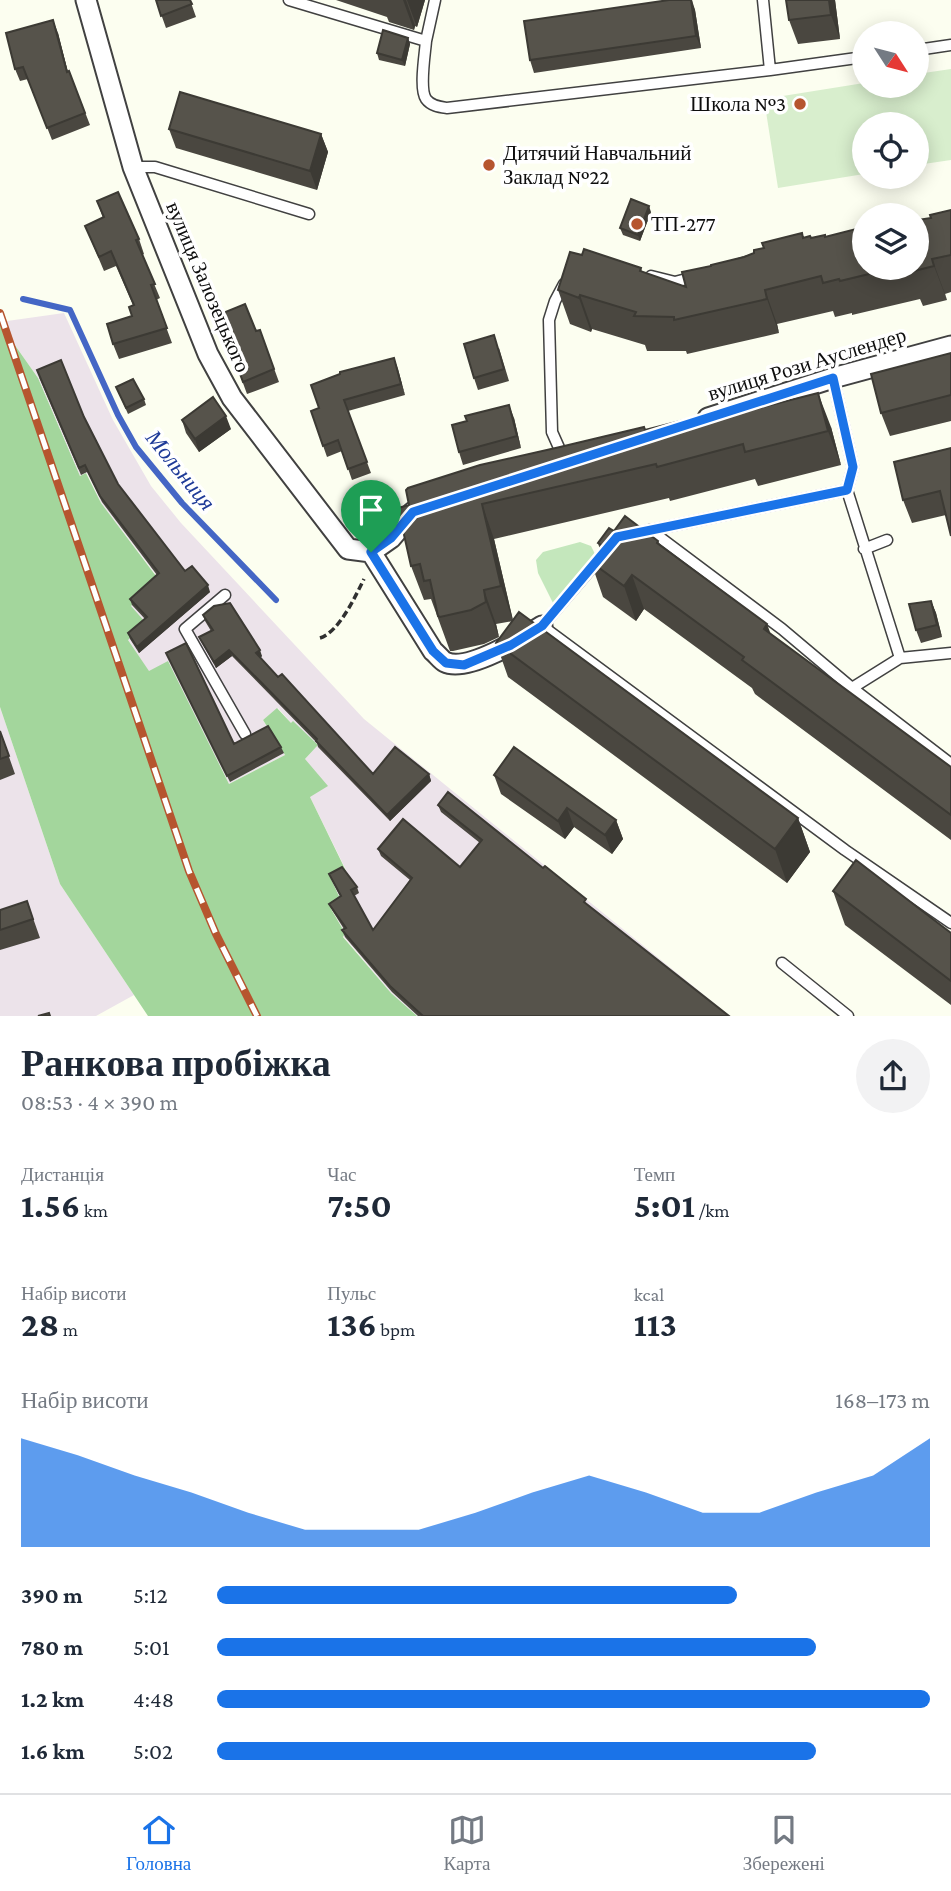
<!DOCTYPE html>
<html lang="uk">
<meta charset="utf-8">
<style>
body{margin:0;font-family:"Crimson Pro",serif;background:#f2f2f3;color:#1f2937;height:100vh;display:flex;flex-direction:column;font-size:26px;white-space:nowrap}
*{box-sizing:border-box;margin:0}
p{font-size:23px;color:#747a83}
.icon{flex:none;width:38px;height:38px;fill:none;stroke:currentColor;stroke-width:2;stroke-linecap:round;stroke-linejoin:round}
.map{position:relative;height:1016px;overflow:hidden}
.sheet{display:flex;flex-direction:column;background:#fff;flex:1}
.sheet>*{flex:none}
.needle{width:46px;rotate:126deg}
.tools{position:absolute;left:852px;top:21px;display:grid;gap:14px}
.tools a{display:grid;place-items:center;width:77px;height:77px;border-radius:50%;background:#fff;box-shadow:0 4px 18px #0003;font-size:35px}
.pin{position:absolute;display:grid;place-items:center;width:60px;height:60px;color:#fff;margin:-72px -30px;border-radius:50% 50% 50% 0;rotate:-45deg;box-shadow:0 0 7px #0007}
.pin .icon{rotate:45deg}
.round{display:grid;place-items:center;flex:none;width:74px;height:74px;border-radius:37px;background:#f2f2f3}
.summary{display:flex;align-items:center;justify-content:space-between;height:119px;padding:0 21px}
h1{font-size:38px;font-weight:700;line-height:52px}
.stats{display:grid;grid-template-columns:repeat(3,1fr);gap:10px;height:119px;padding:7px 21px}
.stats div{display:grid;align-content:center}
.stats b{font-size:35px;font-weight:700}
.stats small{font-size:19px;font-weight:400}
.stats p{font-size:19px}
.chart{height:196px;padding:14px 21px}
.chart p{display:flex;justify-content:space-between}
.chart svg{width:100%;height:126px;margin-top:7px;fill:#1a73e8;opacity:.7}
ul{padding:0 21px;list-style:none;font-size:23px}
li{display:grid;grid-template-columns:112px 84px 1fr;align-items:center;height:52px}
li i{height:18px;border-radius:9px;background:#1a73e8}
.tab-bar{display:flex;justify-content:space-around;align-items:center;height:98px;border-top:2px solid #e0e1e3;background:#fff;font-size:19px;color:#747a83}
.tab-bar a{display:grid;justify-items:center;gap:4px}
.tab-bar .current{color:#1a73e8}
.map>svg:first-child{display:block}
.industrial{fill:#ece3ea}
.green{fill:#c4e7bc}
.forest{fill:#a3d69c}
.pitch{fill:#d8eecd}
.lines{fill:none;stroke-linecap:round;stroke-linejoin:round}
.stream{stroke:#4466c5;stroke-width:6}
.lane-casing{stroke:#414141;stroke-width:13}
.street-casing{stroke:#414141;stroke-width:23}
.path{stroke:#303030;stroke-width:3.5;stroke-dasharray:7 3.5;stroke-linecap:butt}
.lane{stroke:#fff;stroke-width:10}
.street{stroke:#fff;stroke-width:19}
.rail-casing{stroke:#b6552f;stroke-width:8}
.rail{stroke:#fff;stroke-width:5;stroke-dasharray:16;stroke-linecap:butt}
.wall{fill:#4a4740}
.shaded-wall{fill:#3c3a34}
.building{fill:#56534b;stroke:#3c3a34;stroke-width:2}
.route-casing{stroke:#fff;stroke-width:14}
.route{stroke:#1a73e8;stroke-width:9}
.poi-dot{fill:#b6552f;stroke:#fff;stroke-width:2.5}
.labels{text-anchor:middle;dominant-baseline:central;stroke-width:7;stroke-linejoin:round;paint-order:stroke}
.poi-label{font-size:21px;fill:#0e0e0e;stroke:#fff;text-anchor:start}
.street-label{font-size:21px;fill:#0e0e0e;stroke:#fff}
.water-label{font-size:23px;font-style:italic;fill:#1f3b98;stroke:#fff}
</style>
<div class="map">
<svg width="951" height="1016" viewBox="0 0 951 1016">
<rect width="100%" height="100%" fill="#fcfef0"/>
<path class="industrial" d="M64,313L113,420L151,486L181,523L364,719L730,1016H417L391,993L343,936L345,933L331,908V879L346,870L310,797L305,759L318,745L291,723L278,708L263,720L285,755L229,784L168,662L149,672L128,640L131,606L159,579L101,503L87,473L80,476L38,378L0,324V322Z
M0,707L60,884L134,995L96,1016H0Z"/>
<path class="green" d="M580,542L591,546L595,554L593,558L566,593L553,603L538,573L536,560L543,552Z"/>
<path class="forest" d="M0,324L38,378L80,476L86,473L101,503L159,580L131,606L146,623L128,640L149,671L168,661L229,784L285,755L263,720L277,708L291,723L293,721L318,745L305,759L328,786L310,797L346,871L331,879L342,903L331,909L345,933L343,937L391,993L417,1016H148L60,884L0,707Z"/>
<path class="pitch" d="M951,69V160L917,165V124H864V174L778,188L764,99L864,83V86H917V74Z"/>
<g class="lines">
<path class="stream" d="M23,299L70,310L118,415L136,447L182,503L276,600"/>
<defs>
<path id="lane" d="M289,0L426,41L435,0
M763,0L770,70L864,57
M426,41C425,54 419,89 426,99C431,106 440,107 447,108L770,70
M917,50L951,45
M133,167H155L309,214
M651,276L675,282L694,277
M833,378L853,467L847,490L900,658
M564,459L552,432L549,320L555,301L564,284
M650,530L782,629L852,688L951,764
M632,534L847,490
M864,549L887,540
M600,558L542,626L845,850L951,923
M225,595L185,629L245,734
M852,688L900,658L951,653
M782,963L848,1016"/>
<path id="street" d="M86,0L133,167L208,354L232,398L348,549L371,552
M708,418L833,378L951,346
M371,552L391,538L413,512L420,510
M371,552L433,651C437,654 441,660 445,662C467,673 523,638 542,626"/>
</defs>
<use href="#lane" class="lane-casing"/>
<use href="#street" class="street-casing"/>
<path class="path" d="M320,638C339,632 355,597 364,579"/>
<use href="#lane" class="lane"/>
<use href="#street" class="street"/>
<defs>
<path id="rail" d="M0,313L189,871L216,934L257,1016"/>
</defs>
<use href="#rail" class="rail-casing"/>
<use href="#rail" class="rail"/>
</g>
<path class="wall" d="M156,0H190L196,17L166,28Z
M336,0H425L417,27L415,26L414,30L389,22L387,17Z
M669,0H692L695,10L701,48L534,73L530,60Z
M786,0H835L840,39L798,44L789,20Z
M58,33L68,72L69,71L90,125L52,140L28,79L20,81L15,69Z
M408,38L410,44L405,66L379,60L377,53Z
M169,129L321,134L328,152L317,190L176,148Z
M97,201L139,239L144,254L142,255L160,298L156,300L172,343L119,359L113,344L132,316L133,305L116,266L104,271L85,226L103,218Z
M951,210V292L945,294L947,300L923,306L920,299L852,315V313L835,317L833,311L777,324L779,333L687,354L686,351H647L645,345L592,329L591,332L570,324L558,290L582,255L641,268L642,272L686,287L711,266L804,238H811L826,237L864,268H917L931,218Z
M651,212L640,241L623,235L620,228Z
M218,315L256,331L260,330L279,382L247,394Z
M499,348L509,381L478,390L474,378Z
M951,353V421L890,436L881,413Z
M394,358L405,395L348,411L371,473L352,480L342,451L327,457L311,411L319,408Z
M39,377L84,417L118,484L185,571L210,592L139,653L130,639L128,633L145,619L132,605L130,599L157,575L102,502L87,472L81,475Z
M116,387L144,399L146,405L128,414Z
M733,414L831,427L841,465L758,486L755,479L670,501L669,498L494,539L513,620L798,818L810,852L787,883L508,677L496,643L513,621L496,624L499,637L484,644L453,651H450L431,599L424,600L411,566L409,505L646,430Z
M514,418L521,448L463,465L459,452Z
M182,420L231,429L199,452L186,433Z
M951,448L946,515L912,523L903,500Z
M614,531L658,541L660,545L771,634L951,767V840L755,694L752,688L644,609L636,621L603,597L591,562L600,550L598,543Z
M931,601L936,613L942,637L921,643L916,630Z
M203,615L262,656L260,658L278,677L373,774H429L431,781L390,821L318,747L317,743L232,656L216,668L202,643L199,637L211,631L205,621Z
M166,653L234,744L281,747L284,753L230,782Z
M0,731L15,774L0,780Z
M494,775L616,820L623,839L612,854L574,827L565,839L501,794Z
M438,805L588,905L729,1016H418L392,992L345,937L342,930L344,929L332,910L329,904L340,896L329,874L357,887L359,893L354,896L373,930L410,880L381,856L378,849L460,867L480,843L441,812Z
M833,891L951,933V1005L845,925Z
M27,901L40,938L0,950V910Z"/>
<path class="shaded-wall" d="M403,0H406L415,26L414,30Z
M407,0H425L417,27Z
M691,0L695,10L701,48L696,36Z
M829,0H835L840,39L831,15Z
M53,20L58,33L71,85L67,72Z
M408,38L410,44L405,66L402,60Z
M321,134L328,152L317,190L310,171Z
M649,206L651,212L640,241L638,235Z
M932,259L945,294L947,300L934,266Z
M765,290L777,324L779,333L767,299Z
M580,295L592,329L591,332L579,298Z
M394,358L398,369L405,395L401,384Z
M818,393L831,427L841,465L828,431Z
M509,405L514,418L521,448L517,436Z
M226,416L231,429L199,452L195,439Z
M482,504L494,539L513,621L501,586Z
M632,575L644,609L636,621L624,586Z
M208,585L210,592L139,653L137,647Z
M484,590L496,624L499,637L486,602Z
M931,601L936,613L942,637L937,625Z
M767,624L780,659L764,629Z
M229,650L232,656L216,668L214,662Z
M260,650L262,656L258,660L256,653Z
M429,774L431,781L390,821L387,815Z
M567,808L574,827L565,839L558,821Z
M798,818L810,852L787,883L775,849Z
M616,820L623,839L612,854L605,835Z"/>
<path class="building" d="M156,0H190L192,4L161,16Z
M669,0H691L696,36L530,60L524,21Z
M786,0H829L831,15L789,20Z
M53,20L67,72L69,71L85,113L47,128L23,67L15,69L6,33Z
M383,30L408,38L402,60L377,53Z
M180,92L321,134L310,171L169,129Z
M118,192L139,239L136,240L155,284L151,285L167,328L113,344L107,324L132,316L129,307L134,305L111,251L99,257L85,226L104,217L97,201Z
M631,199L649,206L638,235L620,228Z
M951,210V255L932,259L934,266L910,272L909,268H917V220L931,218L930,215Z
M864,227V268H894L840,281L839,279L823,283L821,276L765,290L767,299L674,320V317L634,316L636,312L580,295L579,298L558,290L570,252L582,255L584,249L641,268L640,271L686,287L682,272L711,266V265L744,257L754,253V250L764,248L762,243L802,233L803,238L810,236L811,238L825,235V237Z
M245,304L256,331L260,330L274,369L243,382L218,315Z
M494,335L504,369L474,378L464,344Z
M951,353V395L881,413L871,374Z
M394,358L401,384L344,400L367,462L348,469L338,440L323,446L311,411L319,408L311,385L340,374V372Z
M61,360L84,417L118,484L185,571L192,566L208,585L137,647L128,633L147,617L130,599L159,573L100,496L85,465L79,468L37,370Z
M133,379L144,399L126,408L116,387Z
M818,393L828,431L745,452L743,444L657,467L656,464L482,504L501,586L484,590L486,602L471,610L440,617L438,616L430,580L424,581L420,564L411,566L398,508L409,505L406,490L408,488L480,465L560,447L644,427L645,430L731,408L732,415Z
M213,397L226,416L195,439L182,420Z
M509,405L517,436L459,452L452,425L467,421L465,416Z
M951,448V536L940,491L903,500L894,462Z
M625,516L658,541L657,543L767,624L764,629L951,767V815L742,660L744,657L632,575L624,586L591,562L603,546L598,543L609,528L614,531Z
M931,601L937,625L916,630L909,604Z
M230,603L260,650L256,653L278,677L282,674L373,774L395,747L429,774L387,815L316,741L317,739L229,650L214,662L199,637L213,630L203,615L214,606Z
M519,612L798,818L775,849L496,643Z
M186,643L234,744L268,726L281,747L227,776L166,653Z
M0,731L9,756L0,759Z
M514,747L616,820L605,835L567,808L558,821L494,775Z
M448,792L543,868L545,866L586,899L584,902L729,1016H423L390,986L342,930L346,928L329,904L341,896L329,874L342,867L357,887L351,890L373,930L412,878L378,849L403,819L460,867L482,840L438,805Z
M856,860L951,933V981L833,891Z
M27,901L33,919L0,930V910Z
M49,1013L50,1016H38Z"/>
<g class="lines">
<defs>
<path id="route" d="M833,378L853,467L847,490L617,537L542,626L511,645L464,665L446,663L433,651L371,552L391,538L413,512Z"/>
</defs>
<use href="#route" class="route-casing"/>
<use href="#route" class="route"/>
</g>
<g class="poi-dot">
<circle cx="800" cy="104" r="7"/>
<circle cx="489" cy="165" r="7"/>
<circle cx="637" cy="224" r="7"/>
</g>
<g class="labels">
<g class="poi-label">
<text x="786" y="104" text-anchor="end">Школа №3</text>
<text x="503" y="153">Дитячий Навчальний<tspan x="503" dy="24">Заклад №22</tspan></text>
<text x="651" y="224">ТП-277</text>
</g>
<g class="street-label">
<text transform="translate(208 287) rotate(67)">вулиця Залозецького</text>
<text transform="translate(807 364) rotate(-17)">вулиця Рози Ауслендер</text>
</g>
<g class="water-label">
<text transform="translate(181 470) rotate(51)">Мольниця</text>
</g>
</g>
</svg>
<div class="tools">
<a><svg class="needle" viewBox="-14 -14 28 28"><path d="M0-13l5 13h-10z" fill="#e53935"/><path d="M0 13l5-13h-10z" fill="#747a83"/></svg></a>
<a><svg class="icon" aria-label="locate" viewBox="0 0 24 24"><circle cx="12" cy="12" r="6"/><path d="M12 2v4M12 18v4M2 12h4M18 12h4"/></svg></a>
<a><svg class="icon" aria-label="layers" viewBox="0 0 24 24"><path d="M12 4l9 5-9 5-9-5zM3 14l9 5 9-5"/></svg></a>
</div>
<div class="pin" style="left:371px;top:552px;background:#1e9e55"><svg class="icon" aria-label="arrive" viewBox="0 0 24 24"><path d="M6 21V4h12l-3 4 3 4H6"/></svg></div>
</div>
<section class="sheet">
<div class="summary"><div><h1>Ранкова пробіжка</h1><p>08:53 · 4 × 390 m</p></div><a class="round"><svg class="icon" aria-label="share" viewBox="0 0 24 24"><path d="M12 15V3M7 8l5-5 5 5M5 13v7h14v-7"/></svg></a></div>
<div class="stats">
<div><p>Дистанція</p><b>1.56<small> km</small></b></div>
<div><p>Час</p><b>7:50</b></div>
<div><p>Темп</p><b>5:01<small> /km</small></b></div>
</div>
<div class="stats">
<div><p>Набір висоти</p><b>28<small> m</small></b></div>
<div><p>Пульс</p><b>136<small> bpm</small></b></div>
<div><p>kcal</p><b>113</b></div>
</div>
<div class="chart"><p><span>Набір висоти</span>168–173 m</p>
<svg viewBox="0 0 160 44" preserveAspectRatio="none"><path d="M0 44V6L10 12L20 19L30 25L40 32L50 38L60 38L70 38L80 32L90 25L100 19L110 25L120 32L130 32L140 25L150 19L160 6V44z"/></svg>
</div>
<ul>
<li><b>390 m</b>5:12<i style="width:73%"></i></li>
<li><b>780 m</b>5:01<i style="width:84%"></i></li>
<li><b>1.2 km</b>4:48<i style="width:100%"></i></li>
<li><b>1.6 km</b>5:02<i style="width:84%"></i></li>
</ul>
</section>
<nav class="tab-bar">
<a class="current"><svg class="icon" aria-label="home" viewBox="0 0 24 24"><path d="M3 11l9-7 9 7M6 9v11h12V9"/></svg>Головна</a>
<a><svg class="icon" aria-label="map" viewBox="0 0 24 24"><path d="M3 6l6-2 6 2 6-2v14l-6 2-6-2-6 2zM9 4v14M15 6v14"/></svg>Карта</a>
<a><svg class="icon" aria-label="saved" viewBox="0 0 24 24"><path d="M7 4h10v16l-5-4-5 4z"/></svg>Збережені</a>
</nav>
